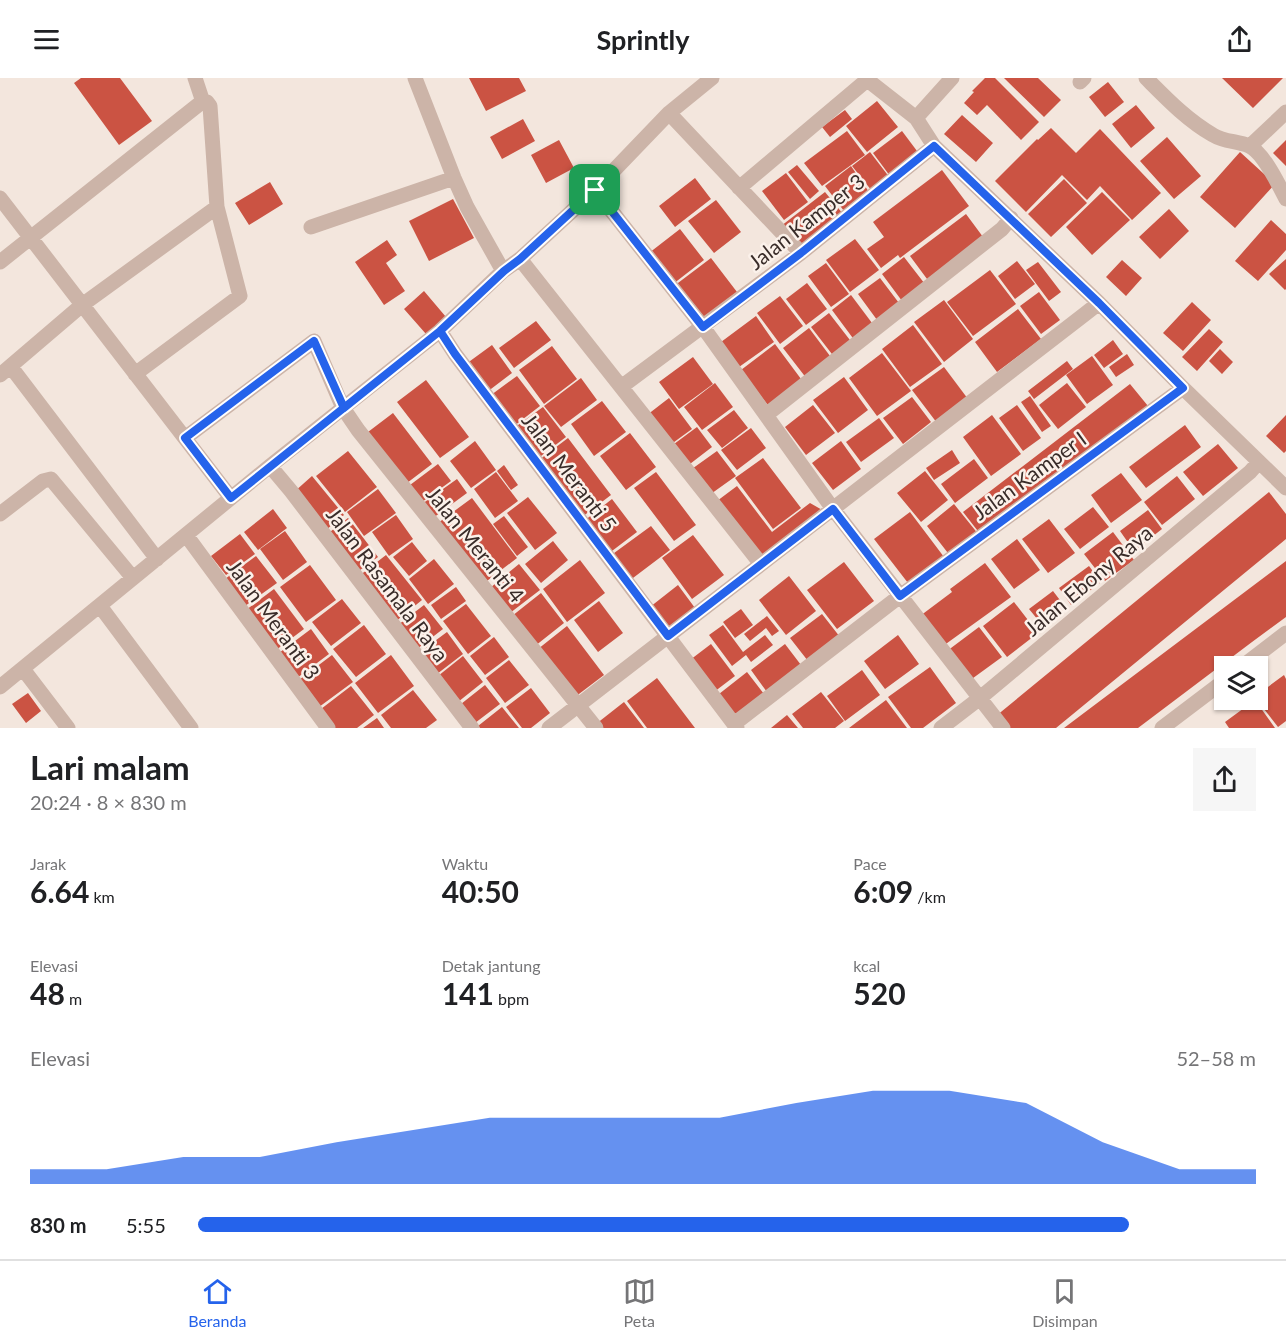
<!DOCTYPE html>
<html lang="id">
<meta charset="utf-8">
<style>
body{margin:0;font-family:Lato,sans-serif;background:#f6f6f6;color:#202124;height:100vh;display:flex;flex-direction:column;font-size:22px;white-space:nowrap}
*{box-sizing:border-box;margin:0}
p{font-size:20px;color:#757577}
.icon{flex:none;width:33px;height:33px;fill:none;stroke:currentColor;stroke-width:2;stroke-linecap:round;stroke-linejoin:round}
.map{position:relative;height:650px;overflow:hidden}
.sheet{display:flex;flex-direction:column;background:#fff;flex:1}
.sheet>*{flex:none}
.buttons{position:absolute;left:1214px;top:578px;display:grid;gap:12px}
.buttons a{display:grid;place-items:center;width:54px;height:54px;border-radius:0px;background:#fff;box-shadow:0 2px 4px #0004;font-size:30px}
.pin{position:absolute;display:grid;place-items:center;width:51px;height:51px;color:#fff;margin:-26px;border-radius:12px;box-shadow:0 3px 9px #0006}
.round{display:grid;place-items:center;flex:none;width:63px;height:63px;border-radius:0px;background:#f6f6f6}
.overview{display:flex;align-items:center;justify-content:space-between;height:102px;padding:0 30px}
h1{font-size:33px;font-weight:700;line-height:45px}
.stats{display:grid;grid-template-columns:repeat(3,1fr);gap:9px;height:102px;padding:6px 30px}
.stats div{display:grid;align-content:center}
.stats b{font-size:30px;font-weight:700}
.stats small{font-size:16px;font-weight:400}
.stats p{font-size:16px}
.chart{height:168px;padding:12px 30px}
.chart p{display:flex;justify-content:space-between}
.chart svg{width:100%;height:108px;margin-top:6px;fill:#2563eb;opacity:.7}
ul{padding:0 30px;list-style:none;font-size:20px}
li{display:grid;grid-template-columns:96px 72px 1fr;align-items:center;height:45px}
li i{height:15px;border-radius:8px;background:#2563eb}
header{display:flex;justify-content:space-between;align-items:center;height:78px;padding:0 30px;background:#fff;font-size:27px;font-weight:700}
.menu{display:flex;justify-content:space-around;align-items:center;height:84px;border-top:2px solid #e0e0e0;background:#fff;font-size:16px;color:#757577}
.menu a{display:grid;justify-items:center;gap:3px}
.menu .selected{color:#2563eb}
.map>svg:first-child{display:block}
.building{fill:#cb5343}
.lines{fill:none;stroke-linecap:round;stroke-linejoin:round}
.minor{stroke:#ccb4a8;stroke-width:15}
.route-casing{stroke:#fff;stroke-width:12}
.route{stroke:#2563eb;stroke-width:8}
.labels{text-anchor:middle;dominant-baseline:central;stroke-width:5;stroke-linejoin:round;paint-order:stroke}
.street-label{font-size:21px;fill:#392c29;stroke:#fbf1ea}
</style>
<header><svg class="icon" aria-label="menu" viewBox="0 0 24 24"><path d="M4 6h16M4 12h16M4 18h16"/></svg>Sprintly<svg class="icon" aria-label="share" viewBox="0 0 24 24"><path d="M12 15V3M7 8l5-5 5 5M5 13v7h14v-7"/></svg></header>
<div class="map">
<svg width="1286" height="650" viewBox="0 0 1286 650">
<rect width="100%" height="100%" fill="#f3e6dd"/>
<path class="building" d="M81,0H120L152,43L119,67L74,5Z
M469,0H519L526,13L486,33Z
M985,0H995L1039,44L1021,62L987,27L977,37L964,25L974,14L972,13Z
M1004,0H1038L1061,22L1044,39Z
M1222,0H1283L1253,30Z
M1108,4L1124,24L1105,39L1089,19Z
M877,23L898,49L867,74L846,48Z
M1136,27L1155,50L1131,70L1112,46Z
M845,32L852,41L830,59L822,49Z
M962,37L993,65L976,84L944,56Z
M523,41L535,63L502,81L490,59Z
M1051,50L1076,75L1100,51L1161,115L1132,142L1100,108L1087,122L1062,97L1026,134L995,103L1037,61L1038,62Z
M847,53L865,77L822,108L804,85Z
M902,53L920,77L890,98L873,75Z
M1167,59L1201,98L1174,121L1140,83Z
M559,62L574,90L546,105L531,77Z
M1286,62V88L1273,75Z
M870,74L890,100L872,113L852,88Z
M1240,74L1275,106L1235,150L1200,119Z
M797,87L819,113L810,121L788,94Z
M851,88L869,114L844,133L825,108Z
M942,92L969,128L900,180L898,177L881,190L867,171L884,159L873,144Z
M786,95L808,124L784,142L762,113Z
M695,100L711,121L675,149L659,128Z
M1064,101L1087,125L1051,159L1028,136Z
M270,104L283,126L249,147L235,125Z
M825,114L843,136L800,172L781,148Z
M1102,114L1130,142L1092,177L1066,149Z
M453,121L474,160L429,183L409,143Z
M716,122L741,154L714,175L688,143Z
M1169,131L1189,153L1160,181L1139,159Z
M966,136L986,163L930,205L910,178Z
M1271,142L1286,156V172L1258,203L1235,183Z
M680,151L704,182L673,206L649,175Z
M855,161L879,192L850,214L826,182Z
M387,162L397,177L386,185L405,213L384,227L355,184Z
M904,179L928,210L905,227L882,196Z
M711,180L737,214L700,242L674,208Z
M1286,181V211L1285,212L1269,196Z
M1122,182L1142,200L1126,218L1106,199Z
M1017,183L1035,206L1015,221L998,198Z
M1038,184L1061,214L1049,223L1026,192Z
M826,185L849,216L831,229L808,198Z
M990,192L1016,226L973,258L947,224Z
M880,200L902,229L880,246L858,216Z
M807,205L827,231L806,247L786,221Z
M424,213L446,239L426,256L404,231Z
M1039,214L1060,242L1041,256L1020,228Z
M851,217L875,249L855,263L832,232Z
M780,218L803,248L780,266L757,235Z
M944,222L973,261L944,284L914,244Z
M1192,224L1211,242L1183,273L1163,255Z
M1018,231L1041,261L997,294L975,264Z
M829,235L853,266L835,280L811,249Z
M756,238L774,264L739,289L721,264Z
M536,243L551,262L514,290L499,270Z
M913,247L942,286L910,309L882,271Z
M809,250L833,282L807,301L783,270Z
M1209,251L1223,264L1197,293L1182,279Z
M1113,262L1123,276L1104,290L1094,277Z
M775,266L804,305L770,330L741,292Z
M492,267L512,295L487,314L466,286Z
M552,268L577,301L544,326L519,292Z
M1220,271L1233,284L1222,296L1209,283Z
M882,275L911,313L877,338L849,300Z
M1127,276L1134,287L1116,299L1109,289Z
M1092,278L1113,307L1087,326L1066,297Z
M693,279L713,306L679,331L659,304Z
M1067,283L1073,291L1034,321L1028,313Z
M944,289L968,321L937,345L912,312Z
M517,298L540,328L514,348L491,317Z
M844,299L868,332L838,355L813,322Z
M581,300L597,322L561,349L544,328Z
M426,302L469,359L440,380L397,324Z
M715,305L733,329L702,352L684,329Z
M1067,305L1086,329L1058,351L1039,327Z
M1130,306L1148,328L981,457L963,434Z
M1030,318L1051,348L1042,354L1021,324Z
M912,319L931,344L903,366L883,340Z
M669,320L692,351L670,367L647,337Z
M602,323L626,354L594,378L571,346Z
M813,327L835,355L806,377L785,349Z
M1017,327L1041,360L1023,373L999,340Z
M543,329L566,359L537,381L514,350Z
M734,332L748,350L722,370L707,352Z
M393,335L432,386L407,405L368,354Z
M992,337L1021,376L991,398L963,359Z
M1286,337V373L1284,375L1266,358Z
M879,340L894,360L861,384L846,364Z
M1185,347L1201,369L1146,410L1129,389Z
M697,349L712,369L686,389L670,369Z
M751,350L766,370L737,392L721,372Z
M630,355L656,389L626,412L600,378Z
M568,360L611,417L582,439L539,382Z
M475,363L496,392L471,410L450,383Z
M841,363L861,391L833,412L812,385Z
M1218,366L1238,390L1203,418L1183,394Z
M952,372L960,385L934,402L926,390Z
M348,373L377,409L345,434L316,398Z
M717,373L736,398L708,418L689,393Z
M763,380L801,430L773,451L735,400Z
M974,381L988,400L955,425L941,406Z
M438,386L451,403L422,424L410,407Z
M504,387L518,407L511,412L497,393Z
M925,393L948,422L921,444L897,415Z
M496,394L518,423L495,440L474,411Z
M656,394L696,447L674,463L634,410Z
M1121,395L1142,422L1111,445L1091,417Z
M312,398L344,437L326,452L294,414Z
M1177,398L1195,421L1162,447L1144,424Z
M457,401L467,415L433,440L422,426Z
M737,408L772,454L810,425L824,433L759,479L717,423Z
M378,411L396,435L364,458L347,434Z
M1269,414L1286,436V461L1056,650H1006L996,638Z
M528,419L557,455L535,472L507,435Z
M472,420L517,480L483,506L438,445Z
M612,421L637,454L608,476L584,443Z
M954,426L979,457L951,479L927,448Z
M1093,429L1109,449L1080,471L1064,451Z
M273,431L287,450L258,472L244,454Z
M1148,432L1162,451L1134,473L1120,453Z
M910,434L944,479L908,505L874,461Z
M396,437L413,461L389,478L372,454Z
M504,438L528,469L517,478L493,446Z
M348,440L378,479L356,495L326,457Z
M1049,441L1075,475L1048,495L1022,461Z
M651,448L670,472L629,503L610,478Z
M285,453L307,484L283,502L260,471Z
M1113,454L1134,482L1105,503L1084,476Z
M240,456L255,476L226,497L211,478Z
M693,457L724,497L692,521L662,480Z
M1017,461L1040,492L1014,511L991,481Z
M553,463L568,482L541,505L525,486Z
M412,464L427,483L409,498L393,479Z
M386,477L422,522L395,544L359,498Z
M256,478L277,505L245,528L225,501Z
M434,481L454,506L428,526L409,501Z
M580,482L605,515L567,544L543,511Z
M1286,483V539L1252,564L1138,650H1064Z
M844,484L874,523L837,551L807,512Z
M985,485L1011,519L943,568L920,538L952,514L950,511Z
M519,486L540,512L510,535L490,510Z
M310,487L336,522L306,544L280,509Z
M1089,488L1101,504L1071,527L1059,510Z
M789,498L816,533L786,557L759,522Z
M678,507L695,530L667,552L650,529Z
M456,509L466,523L441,541L431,527Z
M274,511L304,551L276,572L246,532Z
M1053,513L1066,530L1043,548L1029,531Z
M541,515L564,545L535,568L512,538Z
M342,521L361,545L331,568L312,544Z
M599,523L623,555L598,574L574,542Z
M1014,524L1038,555L1007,579L983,548Z
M466,526L491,558L468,576L443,543Z
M424,527L443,551L417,571L398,547Z
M741,531L753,547L735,560L723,544Z
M822,536L840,559L808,583L790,560Z
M767,538L779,553L772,558L766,550L750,563L744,556Z
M364,547L386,576L356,599L333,571Z
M723,547L743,574L765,557L773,567L751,584L746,577L732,588L709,557Z
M567,548L604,597L575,619L538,571Z
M979,549L1002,579L969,603L947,573Z
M311,551L329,576L297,600L279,575Z
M447,554L463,576L437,596L420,574Z
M898,557L919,586L885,611L864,583Z
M494,559L509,579L485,597L470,578Z
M711,566L735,598L714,614L690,582Z
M785,566L801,587L767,614L751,592Z
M332,577L353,604L319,629L299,602Z
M391,577L414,608L378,635L355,605Z
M463,578L483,604L458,624L438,598Z
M509,582L529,607L505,625L486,600Z
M930,589L956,625L923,650H911L888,619Z
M862,592L880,617L845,643L827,618Z
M747,594L764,616L735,638L719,616Z
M1284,597L1286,601V643L1278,649L1257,622V617Z
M657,600L695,650H647L627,623Z
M485,607L500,626L475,645L461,626Z
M351,608L374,637L357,650H335L321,631Z
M531,610L550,635L531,650H522L506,629Z
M413,612L437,642L426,650H391L381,637Z
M821,614L844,643L835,650H803L792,636Z
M28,615L41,633L26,645L12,626Z
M886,622L907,650H849Z
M1255,622L1275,650H1229L1225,644Z
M624,624L644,650H599L596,646Z
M502,629L519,650H480L478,648Z
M787,637L798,650H771Z
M377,640L384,650H363Z"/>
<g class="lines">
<path class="minor" d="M195,0L203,24
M415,0L454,100L467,129L503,193
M865,0L916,40L934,68L1099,225L1183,310L1286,410
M1146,0C1167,21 1187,42 1213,57C1224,64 1238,63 1249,68C1263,74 1279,107 1286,121
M1080,4L1084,0
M669,35L801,175
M916,40L952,0
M1250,68L1286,34
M739,110L867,2
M595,112L703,249L833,431L1003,650
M0,120L231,420
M311,149L454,100
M520,181L761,486
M0,184L198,27L203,24H207L210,28L217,129L240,218L135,296
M440,253L455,276L737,650
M11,289L157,481
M0,297L82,227L217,129
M621,309L801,175L934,68
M766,337L1002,151L1011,140
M185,360L314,263L343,330L358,352L596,650
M270,388L291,413L472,650
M0,436L43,403L51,401L133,500
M186,457L328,650
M100,528L191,650
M1243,588L1286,555
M23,591L68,650
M0,609L270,388L440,253L503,193L520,181L595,112L669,35L712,0
M734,646L900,518L1183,310
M549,650L1085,236L1099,225
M941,650L980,620L1250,394L1259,384
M1162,650L1224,603"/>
</g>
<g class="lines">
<defs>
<path id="route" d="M595,112L520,181L504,193L440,253L231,420L185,360L314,263L344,330L440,253L455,276L668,558L833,431L900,518L1183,310L1099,225L934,68L801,175L703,249L595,112"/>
</defs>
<use href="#route" class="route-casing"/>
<use href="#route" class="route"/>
</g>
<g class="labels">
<g class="street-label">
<text transform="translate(806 143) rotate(-38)">Jalan Kamper 3</text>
<text transform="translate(570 394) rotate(53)">Jalan Meranti 5</text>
<text transform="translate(1029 397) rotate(-36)">Jalan Kamper I</text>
<text transform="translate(476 466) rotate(51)">Jalan Meranti 4</text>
<text transform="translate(1088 502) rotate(-40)">Jalan Ebony Raya</text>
<text transform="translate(388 506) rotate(53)">Jalan Rasamala Raya</text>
<text transform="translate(274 541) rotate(54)">Jalan Meranti 3</text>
</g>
</g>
</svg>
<div class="buttons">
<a><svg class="icon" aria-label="layers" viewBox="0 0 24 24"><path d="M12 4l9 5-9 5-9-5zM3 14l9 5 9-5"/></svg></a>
</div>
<div class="pin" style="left:595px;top:112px;background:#1e9e55"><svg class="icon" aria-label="arrive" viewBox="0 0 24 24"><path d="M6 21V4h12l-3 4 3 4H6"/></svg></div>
</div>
<section class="sheet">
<div class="overview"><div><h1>Lari malam</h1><p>20:24 · 8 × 830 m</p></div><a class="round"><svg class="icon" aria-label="share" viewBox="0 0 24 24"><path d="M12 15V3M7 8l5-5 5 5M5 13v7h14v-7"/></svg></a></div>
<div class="stats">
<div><p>Jarak</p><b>6.64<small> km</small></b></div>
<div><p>Waktu</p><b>40:50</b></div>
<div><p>Pace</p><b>6:09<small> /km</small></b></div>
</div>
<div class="stats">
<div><p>Elevasi</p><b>48<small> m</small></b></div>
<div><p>Detak jantung</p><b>141<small> bpm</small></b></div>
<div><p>kcal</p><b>520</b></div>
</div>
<div class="chart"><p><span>Elevasi</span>52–58 m</p>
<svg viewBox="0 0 160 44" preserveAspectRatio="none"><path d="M0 44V38L10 38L20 33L30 33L40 27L50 22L60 17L70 17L80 17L90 17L100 11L110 6L120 6L130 11L140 27L150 38L160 38V44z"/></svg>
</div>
<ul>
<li><b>830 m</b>5:55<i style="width:88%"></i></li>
</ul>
</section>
<nav class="menu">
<a class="selected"><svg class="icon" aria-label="home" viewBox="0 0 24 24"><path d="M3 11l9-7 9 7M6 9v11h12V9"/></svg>Beranda</a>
<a><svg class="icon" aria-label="map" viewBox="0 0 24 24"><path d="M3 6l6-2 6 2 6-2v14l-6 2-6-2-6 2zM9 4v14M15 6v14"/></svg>Peta</a>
<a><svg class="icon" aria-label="saved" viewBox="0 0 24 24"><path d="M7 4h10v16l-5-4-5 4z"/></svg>Disimpan</a>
</nav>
